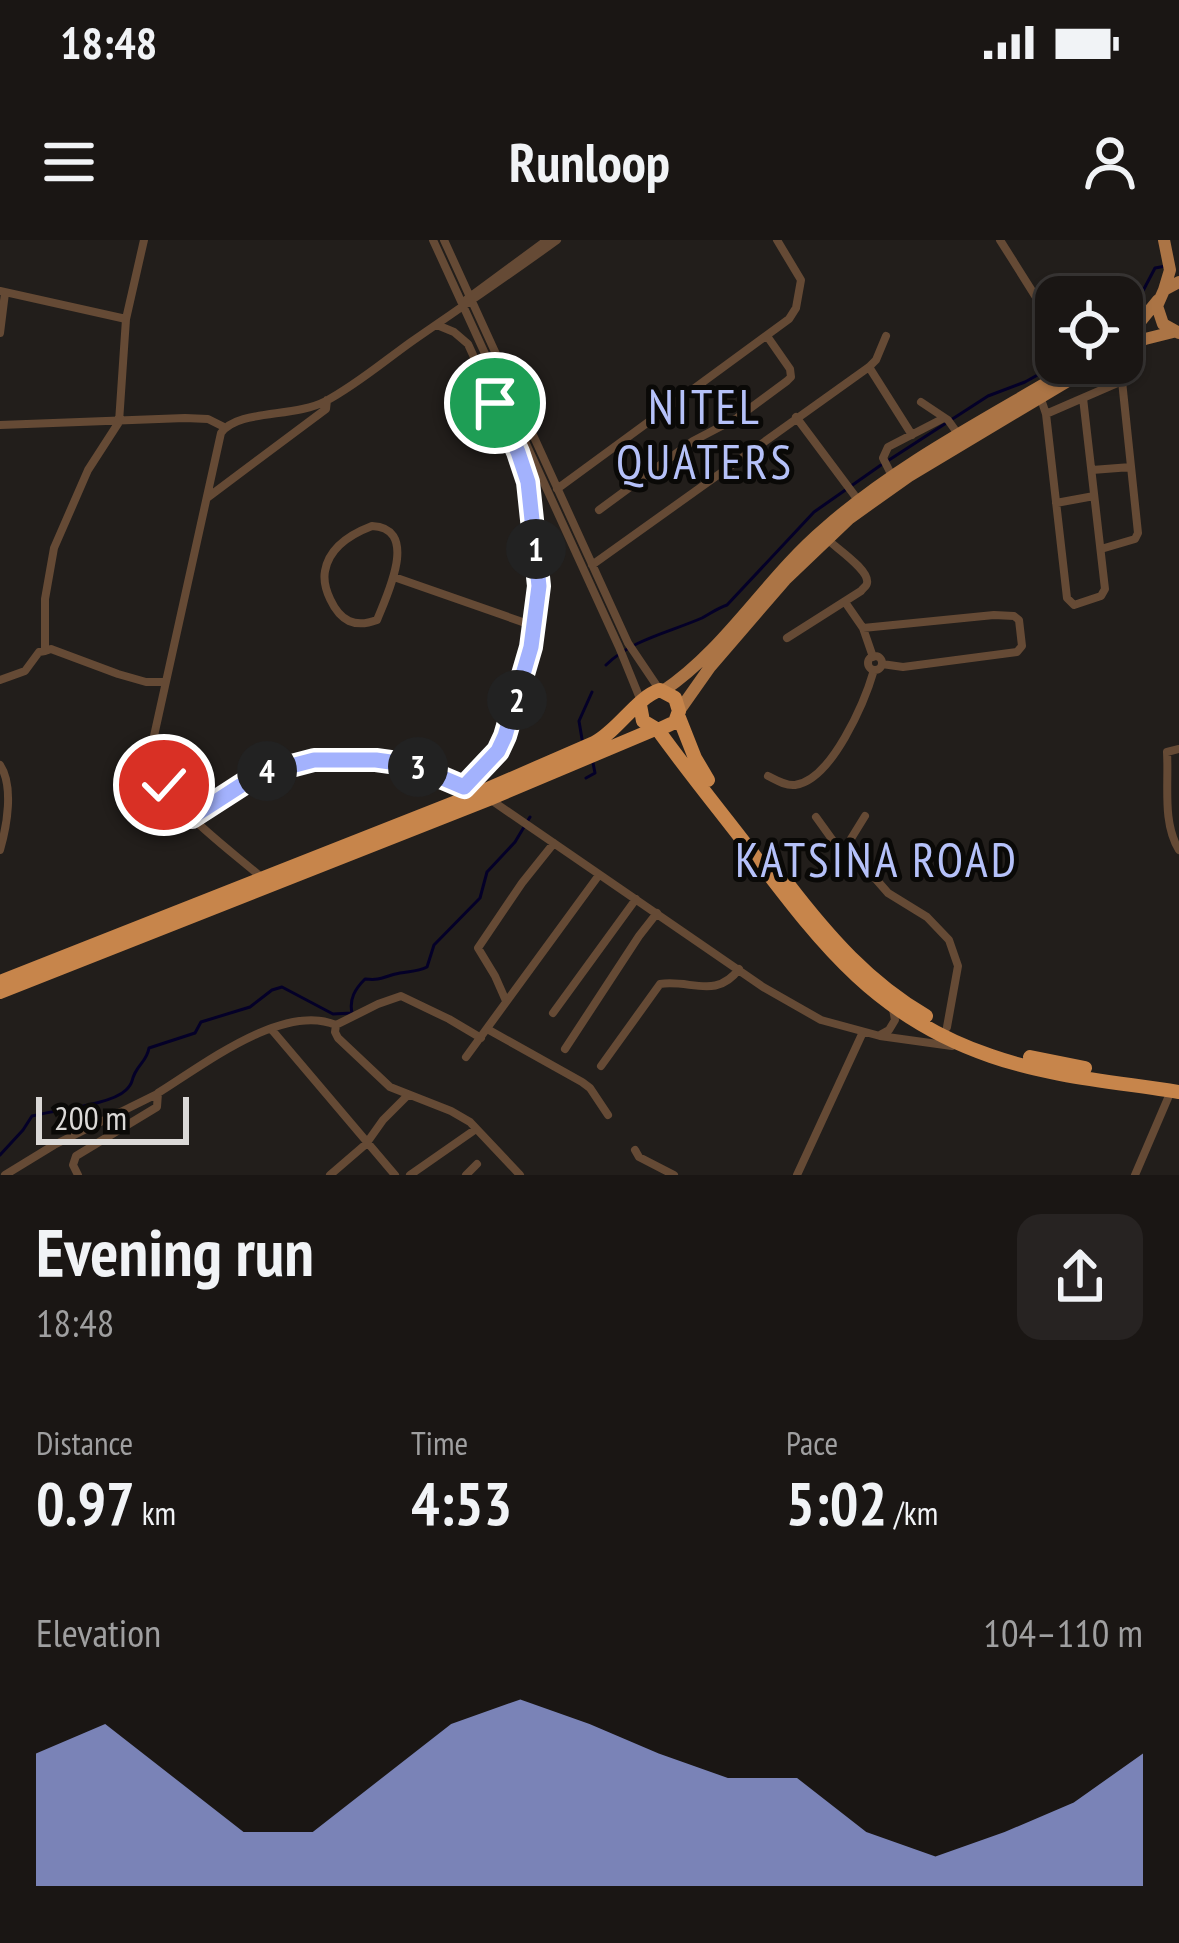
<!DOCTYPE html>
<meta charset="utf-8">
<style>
body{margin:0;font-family:"PT Sans Narrow",sans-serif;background:#272322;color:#f1f3f6;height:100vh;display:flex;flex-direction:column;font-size:45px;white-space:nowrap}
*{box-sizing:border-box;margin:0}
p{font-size:39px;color:#9f9fa0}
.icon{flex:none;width:66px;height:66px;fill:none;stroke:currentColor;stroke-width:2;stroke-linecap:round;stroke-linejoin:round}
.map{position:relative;height:935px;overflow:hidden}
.panel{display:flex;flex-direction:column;background:#1a1614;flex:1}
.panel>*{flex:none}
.fabs{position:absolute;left:1035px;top:36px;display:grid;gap:24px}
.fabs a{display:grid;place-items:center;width:108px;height:108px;border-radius:24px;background:#1a1614;box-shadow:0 3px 9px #0004,0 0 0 3px #383534;font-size:60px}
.scale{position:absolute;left:36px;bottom:30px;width:153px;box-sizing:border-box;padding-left:12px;border:6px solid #dbd9d7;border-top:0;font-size:33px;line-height:42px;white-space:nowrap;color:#dbd9d7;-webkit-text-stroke:9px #0a0907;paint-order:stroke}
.pin{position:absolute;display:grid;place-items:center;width:102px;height:102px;color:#fff;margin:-51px;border:6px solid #fff;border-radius:50%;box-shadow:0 3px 12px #0007}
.km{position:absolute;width:60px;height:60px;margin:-30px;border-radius:50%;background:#222;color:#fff;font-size:33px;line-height:60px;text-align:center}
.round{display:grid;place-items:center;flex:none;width:126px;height:126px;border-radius:24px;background:#272322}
.summary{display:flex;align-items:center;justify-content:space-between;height:204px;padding:0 36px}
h1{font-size:66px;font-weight:600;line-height:90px}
.stats{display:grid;grid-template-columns:repeat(3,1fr);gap:18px;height:204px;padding:12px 36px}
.stats div{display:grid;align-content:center}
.stats b{font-size:60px;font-weight:600}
.stats small{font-size:33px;font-weight:400}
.stats p{font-size:33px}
.chart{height:336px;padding:24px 36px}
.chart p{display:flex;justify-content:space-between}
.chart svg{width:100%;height:216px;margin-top:12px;fill:#a3b2fd;opacity:.7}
.status{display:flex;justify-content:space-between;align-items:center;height:84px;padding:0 60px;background:#1a1614;direction:ltr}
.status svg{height:33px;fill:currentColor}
header{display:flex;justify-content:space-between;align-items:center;height:156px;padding:0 36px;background:#1a1614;font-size:54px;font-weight:600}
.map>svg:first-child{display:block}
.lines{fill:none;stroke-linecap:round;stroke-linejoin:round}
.stream{stroke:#040028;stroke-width:3}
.minor{stroke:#654a35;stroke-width:8}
.major{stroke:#ab7445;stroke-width:12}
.highway{stroke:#c7854b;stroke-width:14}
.route-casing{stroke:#fff;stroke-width:24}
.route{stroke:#a3b2fd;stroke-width:15}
.labels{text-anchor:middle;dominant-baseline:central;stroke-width:10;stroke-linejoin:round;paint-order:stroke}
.neighbourhood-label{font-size:48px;letter-spacing:3px;fill:#b5c1f9;stroke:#0a0907}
</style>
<div class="status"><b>18:48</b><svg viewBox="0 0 49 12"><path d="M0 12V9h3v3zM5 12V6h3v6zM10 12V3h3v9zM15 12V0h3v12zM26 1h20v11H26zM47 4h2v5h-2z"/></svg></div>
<header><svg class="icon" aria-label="menu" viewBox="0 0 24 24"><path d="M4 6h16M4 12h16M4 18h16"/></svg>Runloop<svg class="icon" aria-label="person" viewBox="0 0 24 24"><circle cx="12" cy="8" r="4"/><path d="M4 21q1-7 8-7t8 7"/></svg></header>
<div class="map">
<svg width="1179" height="935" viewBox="0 0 1179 935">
<rect width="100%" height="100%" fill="#221e1b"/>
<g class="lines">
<path class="stream" d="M1122,80L1135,66L1155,28L1166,26
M889,220L988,156L1025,142L1059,123
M606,425C631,400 670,392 702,378C711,373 718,368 727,365L814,272L881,225
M582,499L579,481L592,452
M586,538L595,533L593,523
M0,915L23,890L32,876C55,870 111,865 126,850C134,842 130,843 135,833C140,823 147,820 149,808L195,793L201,782L250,767L272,750L282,747L333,774L352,773C349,759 355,749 365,739C383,741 383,736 400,733C411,731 417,732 427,727L434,705L480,658L487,632L515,602L530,577"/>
<path class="minor" d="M433,0L619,407L641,461
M444,0L628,403L659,449
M1000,0L1056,89
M0,51L126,79
M467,59L547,0
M437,85L454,92L468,104L523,225L532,268L539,346L531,407L505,496L498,510L463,547
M0,93L5,53
M869,127L912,195
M1041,159L1046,174L1067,358L1074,365L1101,356L1105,349L1083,158
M921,162L948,180L958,194
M1046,174L1122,141
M796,177L858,260
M0,185L185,178L208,179L224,187
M1092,230L1131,227
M892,236L883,218L888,207L944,178
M557,249L789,79L796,68L801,40L777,0
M207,258L326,169L327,160
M1056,263L1094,256
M599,270L693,201L737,178L787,141L791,137L790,129L767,96
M372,286C420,288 387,355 377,380C369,383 358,385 349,381C334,374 322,347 325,331C329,308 351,294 372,286Z
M1101,309L1135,299L1138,293L1122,141L1117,123
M592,325L869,127L876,120L886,96
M394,337L534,386
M845,362L863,388L873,417
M863,388L994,375L1014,376L1019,380L1022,406L1017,412L903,427L882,424
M787,398L861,351C863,348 867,346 867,343C870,330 836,308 827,299
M45,411L51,409L118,434L146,442H164
M868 423a7 7 0 1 1 14 0a7 7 0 1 1-14 0Z
M0,440L25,431L39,412L45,411V359L54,308L88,230L119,182L126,79L144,0
M1179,509L1167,512C1169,544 1162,582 1179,610
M0,525C14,546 7,586 0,610
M768,536C776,540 785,546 795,545C832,540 865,461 874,430
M491,560L763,747L821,780L880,796L952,806
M192,577L257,535L314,520H376L412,525L465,548
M816,577L834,602L867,629L888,653L927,677L949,700L958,726L947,787
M844,610L865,576
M261,637C227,607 158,560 150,514L221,193C238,169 294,178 326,161C356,145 383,122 411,102C460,68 509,35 557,0
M506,761L495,736L478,708L522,643L554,603
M553,773L636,659
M336,785L335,792L338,798L390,847L451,871L470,882L520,935
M272,790L395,935
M489,790L582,842L590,848L608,875
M880,795L889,790L895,780L893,769
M565,809L639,696L657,673
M466,817L599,635
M601,826L660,744C690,739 716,760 739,729
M635,910L639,917L674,935
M5,935L54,905L157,854
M78,935L73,925L76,916L157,867L158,853C202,826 283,762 336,785L378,764L401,756L449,779L481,798
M330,935L366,904L383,880L408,855
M410,935L476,889
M466,935L477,924
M797,935L863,792
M1135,935L1171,851"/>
<path class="major" d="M1164,0L1170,30L1164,50
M1179,42L1164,50L1157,66L1163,84L1179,93
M1122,97L1140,82L1158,60
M1122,109L1145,99L1173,92
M663,451C727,408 766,338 825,288C901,221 994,175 1080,123
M679,471L710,427L785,340L850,278L909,236L1098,123"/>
<path class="highway" d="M640,465L643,481L658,490C686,529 717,567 747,606C819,700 873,776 991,816C1051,837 1117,842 1179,852
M678,475L695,518L708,540
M788,644C828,696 869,743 926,776
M0,742L474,555L594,503C619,490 637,457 660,450L675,458L679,471L675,482L658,490
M0,752L489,559L655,489
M1030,817L1085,828"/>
</g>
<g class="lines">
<defs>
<path id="route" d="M164,545L192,577L257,535L314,520H376L412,525L464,547L498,511L505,496L531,407L539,346L528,242L518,212L495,163"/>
</defs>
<use href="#route" class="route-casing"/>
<use href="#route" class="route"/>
</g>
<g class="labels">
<g class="neighbourhood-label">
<text x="705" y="166">NITEL<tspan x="705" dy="55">QUATERS</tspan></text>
<text x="877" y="619">KATSINA ROAD</text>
</g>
</g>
</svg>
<div class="fabs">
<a><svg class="icon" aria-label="locate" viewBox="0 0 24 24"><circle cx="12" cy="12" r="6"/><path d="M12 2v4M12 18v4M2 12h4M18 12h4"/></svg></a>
</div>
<div class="scale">200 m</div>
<div class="pin" style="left:495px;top:163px;background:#1e9e55"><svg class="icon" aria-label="arrive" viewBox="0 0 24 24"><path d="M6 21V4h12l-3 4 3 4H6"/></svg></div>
<div class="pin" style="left:164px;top:545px;background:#d93025"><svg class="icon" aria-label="check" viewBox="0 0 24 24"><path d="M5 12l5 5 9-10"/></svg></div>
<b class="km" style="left:536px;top:309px">1</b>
<b class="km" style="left:517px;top:460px">2</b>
<b class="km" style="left:418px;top:527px">3</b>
<b class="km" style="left:267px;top:531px">4</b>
</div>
<section class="panel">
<div class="summary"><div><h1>Evening run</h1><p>18:48</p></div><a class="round"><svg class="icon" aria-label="share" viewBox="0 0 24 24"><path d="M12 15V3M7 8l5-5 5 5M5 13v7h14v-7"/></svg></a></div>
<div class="stats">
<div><p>Distance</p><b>0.97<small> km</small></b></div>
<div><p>Time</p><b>4:53</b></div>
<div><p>Pace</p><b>5:02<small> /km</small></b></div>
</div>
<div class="chart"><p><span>Elevation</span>104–110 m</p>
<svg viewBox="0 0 160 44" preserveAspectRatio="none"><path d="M0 44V17L10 11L20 22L30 33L40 33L50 22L60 11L70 6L80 11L90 17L100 22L110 22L120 33L130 38L140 33L150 27L160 17V44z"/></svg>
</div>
</section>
